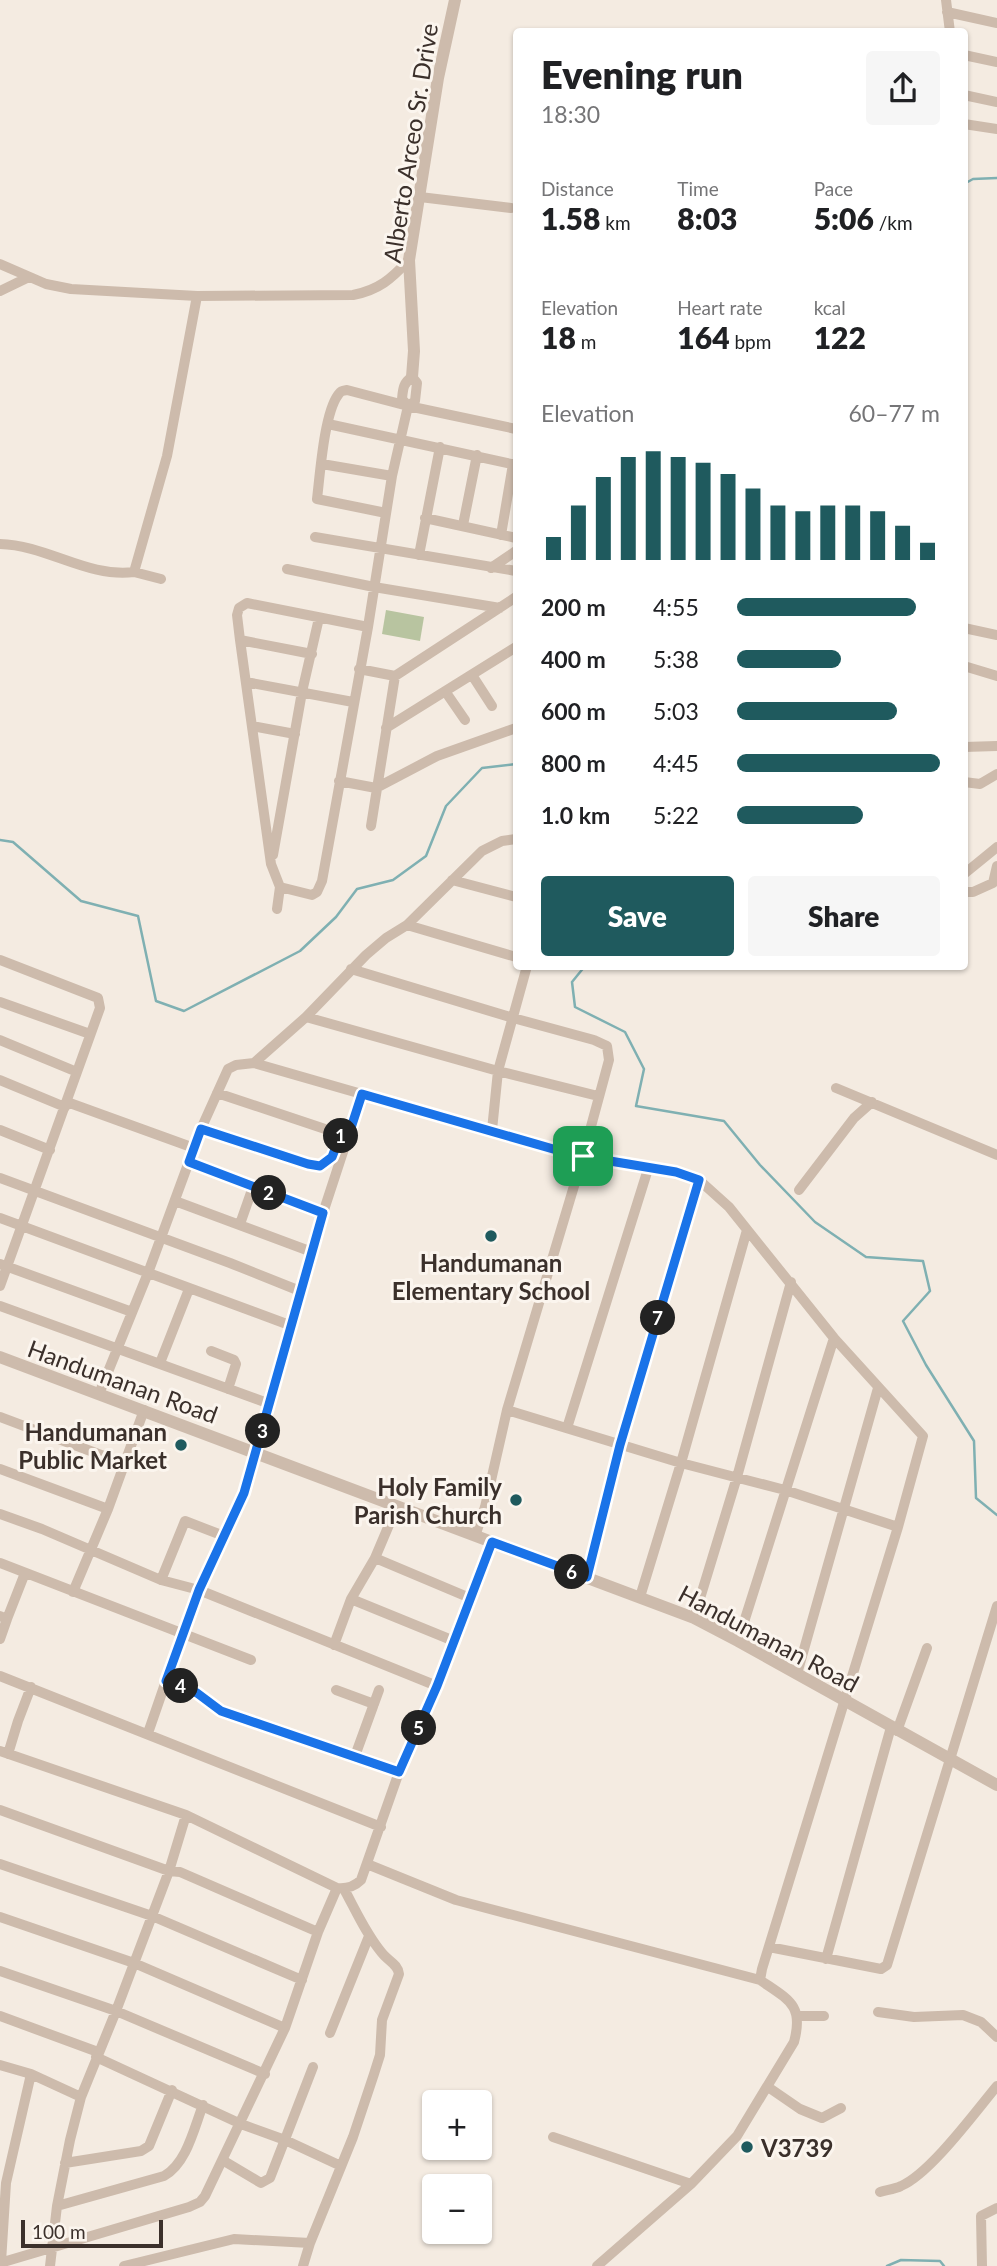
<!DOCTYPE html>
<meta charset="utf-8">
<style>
body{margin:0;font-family:Lato,sans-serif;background:#f6f6f6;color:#202124;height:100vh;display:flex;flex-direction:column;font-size:26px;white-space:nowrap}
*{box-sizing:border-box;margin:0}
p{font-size:23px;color:#757577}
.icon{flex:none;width:38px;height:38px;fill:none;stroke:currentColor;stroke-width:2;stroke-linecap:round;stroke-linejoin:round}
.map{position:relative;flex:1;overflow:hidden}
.drawer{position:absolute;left:513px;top:28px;width:455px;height:942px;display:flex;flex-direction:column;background:#fff;border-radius:7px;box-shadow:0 2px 5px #0004}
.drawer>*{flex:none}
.buttons{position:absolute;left:422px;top:2090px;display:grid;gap:14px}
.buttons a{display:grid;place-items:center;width:70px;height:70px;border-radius:7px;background:#fff;box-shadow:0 2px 5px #0004;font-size:35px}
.scale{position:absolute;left:21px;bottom:18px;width:142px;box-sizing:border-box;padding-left:7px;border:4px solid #3b302b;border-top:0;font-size:19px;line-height:24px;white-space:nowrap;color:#3b302b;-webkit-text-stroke:5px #fbf5ee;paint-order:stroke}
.pin{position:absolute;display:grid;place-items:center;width:60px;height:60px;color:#fff;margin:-30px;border-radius:14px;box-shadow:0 4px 10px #0006}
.km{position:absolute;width:35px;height:35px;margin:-18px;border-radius:50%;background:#222;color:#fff;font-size:19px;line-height:35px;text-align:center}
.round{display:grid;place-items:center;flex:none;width:74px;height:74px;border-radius:7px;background:#f6f6f6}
.head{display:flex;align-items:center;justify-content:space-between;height:119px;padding:0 28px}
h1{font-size:38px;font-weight:800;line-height:52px}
.figures{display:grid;grid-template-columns:repeat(3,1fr);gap:10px;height:119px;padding:7px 28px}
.figures div{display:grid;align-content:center}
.figures b{font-size:30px;font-weight:800}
.figures small{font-size:19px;font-weight:400}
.figures p{font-size:19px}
.chart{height:196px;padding:14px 28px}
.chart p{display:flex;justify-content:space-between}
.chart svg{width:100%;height:126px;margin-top:7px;stroke:#1f5a5e;stroke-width:6}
.action{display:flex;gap:14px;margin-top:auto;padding:14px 28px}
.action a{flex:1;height:80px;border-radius:7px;background:#1f5a5e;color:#fff;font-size:28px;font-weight:800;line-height:80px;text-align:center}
.action a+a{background:#f6f6f6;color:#202124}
ul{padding:0 28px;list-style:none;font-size:23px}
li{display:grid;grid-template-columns:112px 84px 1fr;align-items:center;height:52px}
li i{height:18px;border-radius:9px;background:#1f5a5e}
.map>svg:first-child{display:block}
.pitch{fill:#b8c4a0}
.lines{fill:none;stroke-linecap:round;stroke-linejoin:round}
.stream{stroke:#7fb0b2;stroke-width:2.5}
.minor{stroke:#cdbbac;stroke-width:10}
.tertiary{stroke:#cdbbac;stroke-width:12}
.route-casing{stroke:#fff;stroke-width:14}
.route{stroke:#1a73e8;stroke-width:9}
.poi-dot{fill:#1f5a5e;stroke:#fbf5ee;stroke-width:2.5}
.labels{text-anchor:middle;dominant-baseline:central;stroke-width:6;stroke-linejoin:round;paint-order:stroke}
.street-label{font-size:24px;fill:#3b302b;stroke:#fbf5ee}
.poi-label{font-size:24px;font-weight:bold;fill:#3b302b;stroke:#fbf5ee;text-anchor:end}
</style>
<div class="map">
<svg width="997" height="2266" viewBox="0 0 997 2266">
<rect width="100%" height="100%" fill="#f4ebe1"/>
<path class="pitch" d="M386,610L424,617L420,641L382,634Z"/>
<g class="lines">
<path class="stream" d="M964,184L973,179L997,178
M0,840L13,842L81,901L138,916L156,1001L184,1011L300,951L336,917L357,889L393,880L426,856L446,806L482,768L516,764
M585,966L572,982L575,1007L625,1032L644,1069L636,1106L724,1121L760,1165L815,1222L866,1257L923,1261L930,1291L903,1321L926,1365L974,1441L976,1498L997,1515
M887,2266L901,2260L940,2261L944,2266"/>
<path class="minor" d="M946,0L950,32
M947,12L997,23
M964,55L997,62
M964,95L997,102
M964,124L997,129
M420,197L511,208
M0,264L46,284L71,289L197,296
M0,291L29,277
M328,424L516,465
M322,464L392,476
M386,513L317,499C320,475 324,414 338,395C341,391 341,391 347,390L408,406L516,429
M425,518L516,538
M463,525L477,455
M501,535L513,464
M315,537L516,571
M0,544C47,545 87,578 134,572
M419,555L440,447
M491,568L516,551
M287,569L374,587L500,608
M161,579L134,572L167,456L197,296L353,295C379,290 391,279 409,260
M964,628L997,635
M240,640L312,654
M964,666L997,676
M359,669L395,676
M472,675L492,706
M246,682L353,702
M445,691L465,720
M252,726L295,734
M386,728L516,647
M964,747L997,746
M339,781L376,788L437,756L516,728
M964,782L980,784L997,774
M371,826L395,676L516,597
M273,855L302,692L319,618
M964,874L997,847
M452,880L516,897
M280,887L312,895L317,892L322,881L368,627L392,476L408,406L415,401L417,383L412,377C403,383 403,389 402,399L408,406
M964,892H973L993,883L997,866
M277,909L280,887L271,864L240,640L237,615L239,608L247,603L368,627
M407,925L516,957
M0,960L98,998L100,1008L0,1286
M351,969L513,1018L594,1040L607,1046L609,1060L583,1156L507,1410L485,1507L475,1536
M0,1002L90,1034
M306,1017L498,1071L598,1096
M0,1040L77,1072
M254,1063L306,1017L366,955L386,938L407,925L482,851L502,841L516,839
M0,1080L65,1107
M836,1088L997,1155
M217,1093L346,1136
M362,1094L323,1213L244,1493L199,1590L166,1681L197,1693L221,1711L399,1772
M67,1102L194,1148
M201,1129L308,1164L320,1166L332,1157L341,1134
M0,1130L50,1150
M492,1130L498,1071L527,966
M189,1162L323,1213
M0,1178L230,1263L300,1291
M799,1190L854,1118L872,1102
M175,1201L312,1252
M0,1218L292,1326
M240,1224L253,1187
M0,1264L132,1312
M0,1306L270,1404
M211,1351L234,1360L236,1364L228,1389
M160,1363L189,1289
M99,1394L148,1273L201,1129L228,1069L236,1065L254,1063L574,1155L676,1172L699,1180L729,1207L834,1338L923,1436L898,1527L762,1969L760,1980L456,1900L367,1864
M507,1410L681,1463L785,1490L898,1527
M0,1417L125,1464
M567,1428L648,1169
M0,1469L108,1509
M0,1514L42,1529L161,1580L199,1590L437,1686
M375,1558L470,1598
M0,1563L251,1660
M587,1577L620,1445L699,1180
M161,1580L185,1521L224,1536
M73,1592L108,1509L144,1410
M640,1597L681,1463L747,1230
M351,1599L454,1641
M0,1616L7,1619L0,1639
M694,1618L737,1477L791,1282
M7,1619L25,1573
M738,1641L834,1338
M334,1645L351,1599L375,1558L397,1506
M797,1674L878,1388
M0,1676L381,1827
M336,1690L374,1704
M897,1731L927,1648
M148,1733L166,1681
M0,1751L186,1815L337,1888C347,1889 354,1887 361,1880L399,1772L437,1686L492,1542
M8,1754L18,1721L31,1687
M355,1756L379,1690
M0,1810L169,1871L180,1872L318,1932
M0,1864L152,1916L302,1980
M0,1917L134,1963L285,2028
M769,1947L881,1969L887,1965L997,1606
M826,1959L891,1727
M0,1971L116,2011L265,2074
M878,2012L914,2017L963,2015L981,2022L997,2037
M0,2016L98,2052
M799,2016H824
M330,2033L369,1936
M96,2057L241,2124L285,2140L341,2166
M0,2065L31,2074L81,2097
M768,2087L800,2109L822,2118L841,2108
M553,2137L691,2184
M224,2161L261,2183L270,2178L313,2067
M65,2163L141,2151L149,2146L172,2090
M880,2192C887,2190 895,2189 901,2186C930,2174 976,2111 997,2086
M57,2206L164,2176C187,2163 194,2128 203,2105
M310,2243L353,2137L374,2074L380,2055L382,2020L399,1974C398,1964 388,1961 382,1953C366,1934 356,1911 344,1889
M1,2262L6,2183L31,2074
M0,2263L189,2207L200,2202L205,2196L285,2028L318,1932L337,1888
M50,2266L57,2206L70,2140L81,2097L116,2011L169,1871L186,1815
M124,2266L234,2239L310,2243L303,2266
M597,2266L691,2184L737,2136L794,2042C804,2005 789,2000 760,1980
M982,2266L981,2216L997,2208"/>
<path class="tertiary" d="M412,377L414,351L409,260L438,78L455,0
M0,1357L694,1618L738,1641L997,1785"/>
</g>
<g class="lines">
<defs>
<path id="route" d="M362,1094L574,1155L676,1172L699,1180L620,1445L587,1577L492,1542L437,1686L399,1772L221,1711L197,1693L166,1681L199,1590L244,1493L323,1213L189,1162L201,1129L308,1164L320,1166L332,1157L341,1134L348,1137Z"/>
</defs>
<use href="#route" class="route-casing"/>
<use href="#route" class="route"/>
</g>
<g class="poi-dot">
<circle cx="491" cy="1236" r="7"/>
<circle cx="181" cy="1445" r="7"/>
<circle cx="516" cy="1500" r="7"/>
<circle cx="747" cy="2147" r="7"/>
</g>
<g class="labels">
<g class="street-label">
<text transform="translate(410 143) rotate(-81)">Alberto Arceo Sr. Drive</text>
<text transform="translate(123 1381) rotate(20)">Handumanan Road</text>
<text transform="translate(769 1638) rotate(28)">Handumanan Road</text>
</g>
<g class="poi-label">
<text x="491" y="1262" text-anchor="middle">Handumanan<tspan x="491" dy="28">Elementary School</tspan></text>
<text x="167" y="1431">Handumanan<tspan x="167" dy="28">Public Market</tspan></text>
<text x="502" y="1486">Holy Family<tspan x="502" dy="28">Parish Church</tspan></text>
<text x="761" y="2147" text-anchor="start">V3739</text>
</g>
</g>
</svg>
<div class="buttons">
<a>+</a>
<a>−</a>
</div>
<div class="scale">100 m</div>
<div class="pin" style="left:583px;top:1156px;background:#1e9e55"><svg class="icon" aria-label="arrive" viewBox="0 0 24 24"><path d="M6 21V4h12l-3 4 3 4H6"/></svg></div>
<b class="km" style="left:341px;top:1136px">1</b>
<b class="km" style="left:269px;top:1193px">2</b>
<b class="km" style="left:263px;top:1431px">3</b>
<b class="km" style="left:181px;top:1686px">4</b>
<b class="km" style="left:419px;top:1728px">5</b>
<b class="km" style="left:572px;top:1572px">6</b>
<b class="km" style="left:658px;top:1318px">7</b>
<section class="drawer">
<div class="head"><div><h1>Evening run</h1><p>18:30</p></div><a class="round"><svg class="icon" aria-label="share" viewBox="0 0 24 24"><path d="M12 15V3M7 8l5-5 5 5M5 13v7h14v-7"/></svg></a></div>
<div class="figures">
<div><p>Distance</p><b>1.58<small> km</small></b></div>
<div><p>Time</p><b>8:03</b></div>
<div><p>Pace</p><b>5:06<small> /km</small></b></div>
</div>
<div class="figures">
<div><p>Elevation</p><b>18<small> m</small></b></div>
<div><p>Heart rate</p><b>164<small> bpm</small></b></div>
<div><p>kcal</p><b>122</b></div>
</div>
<div class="chart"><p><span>Elevation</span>60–77 m</p>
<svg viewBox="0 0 160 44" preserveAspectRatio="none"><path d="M5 44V36M15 44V25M25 44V15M35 44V8M45 44V6M55 44V8M65 44V10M75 44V14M85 44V19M95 44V25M105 44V27M115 44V25M125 44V25M135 44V27M145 44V32M155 44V38"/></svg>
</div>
<ul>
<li><b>200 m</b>4:55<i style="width:88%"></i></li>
<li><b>400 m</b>5:38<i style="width:51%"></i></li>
<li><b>600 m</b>5:03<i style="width:79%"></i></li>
<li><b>800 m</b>4:45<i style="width:100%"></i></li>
<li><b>1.0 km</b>5:22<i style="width:62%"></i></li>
</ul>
<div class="action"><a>Save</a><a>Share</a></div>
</section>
</div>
